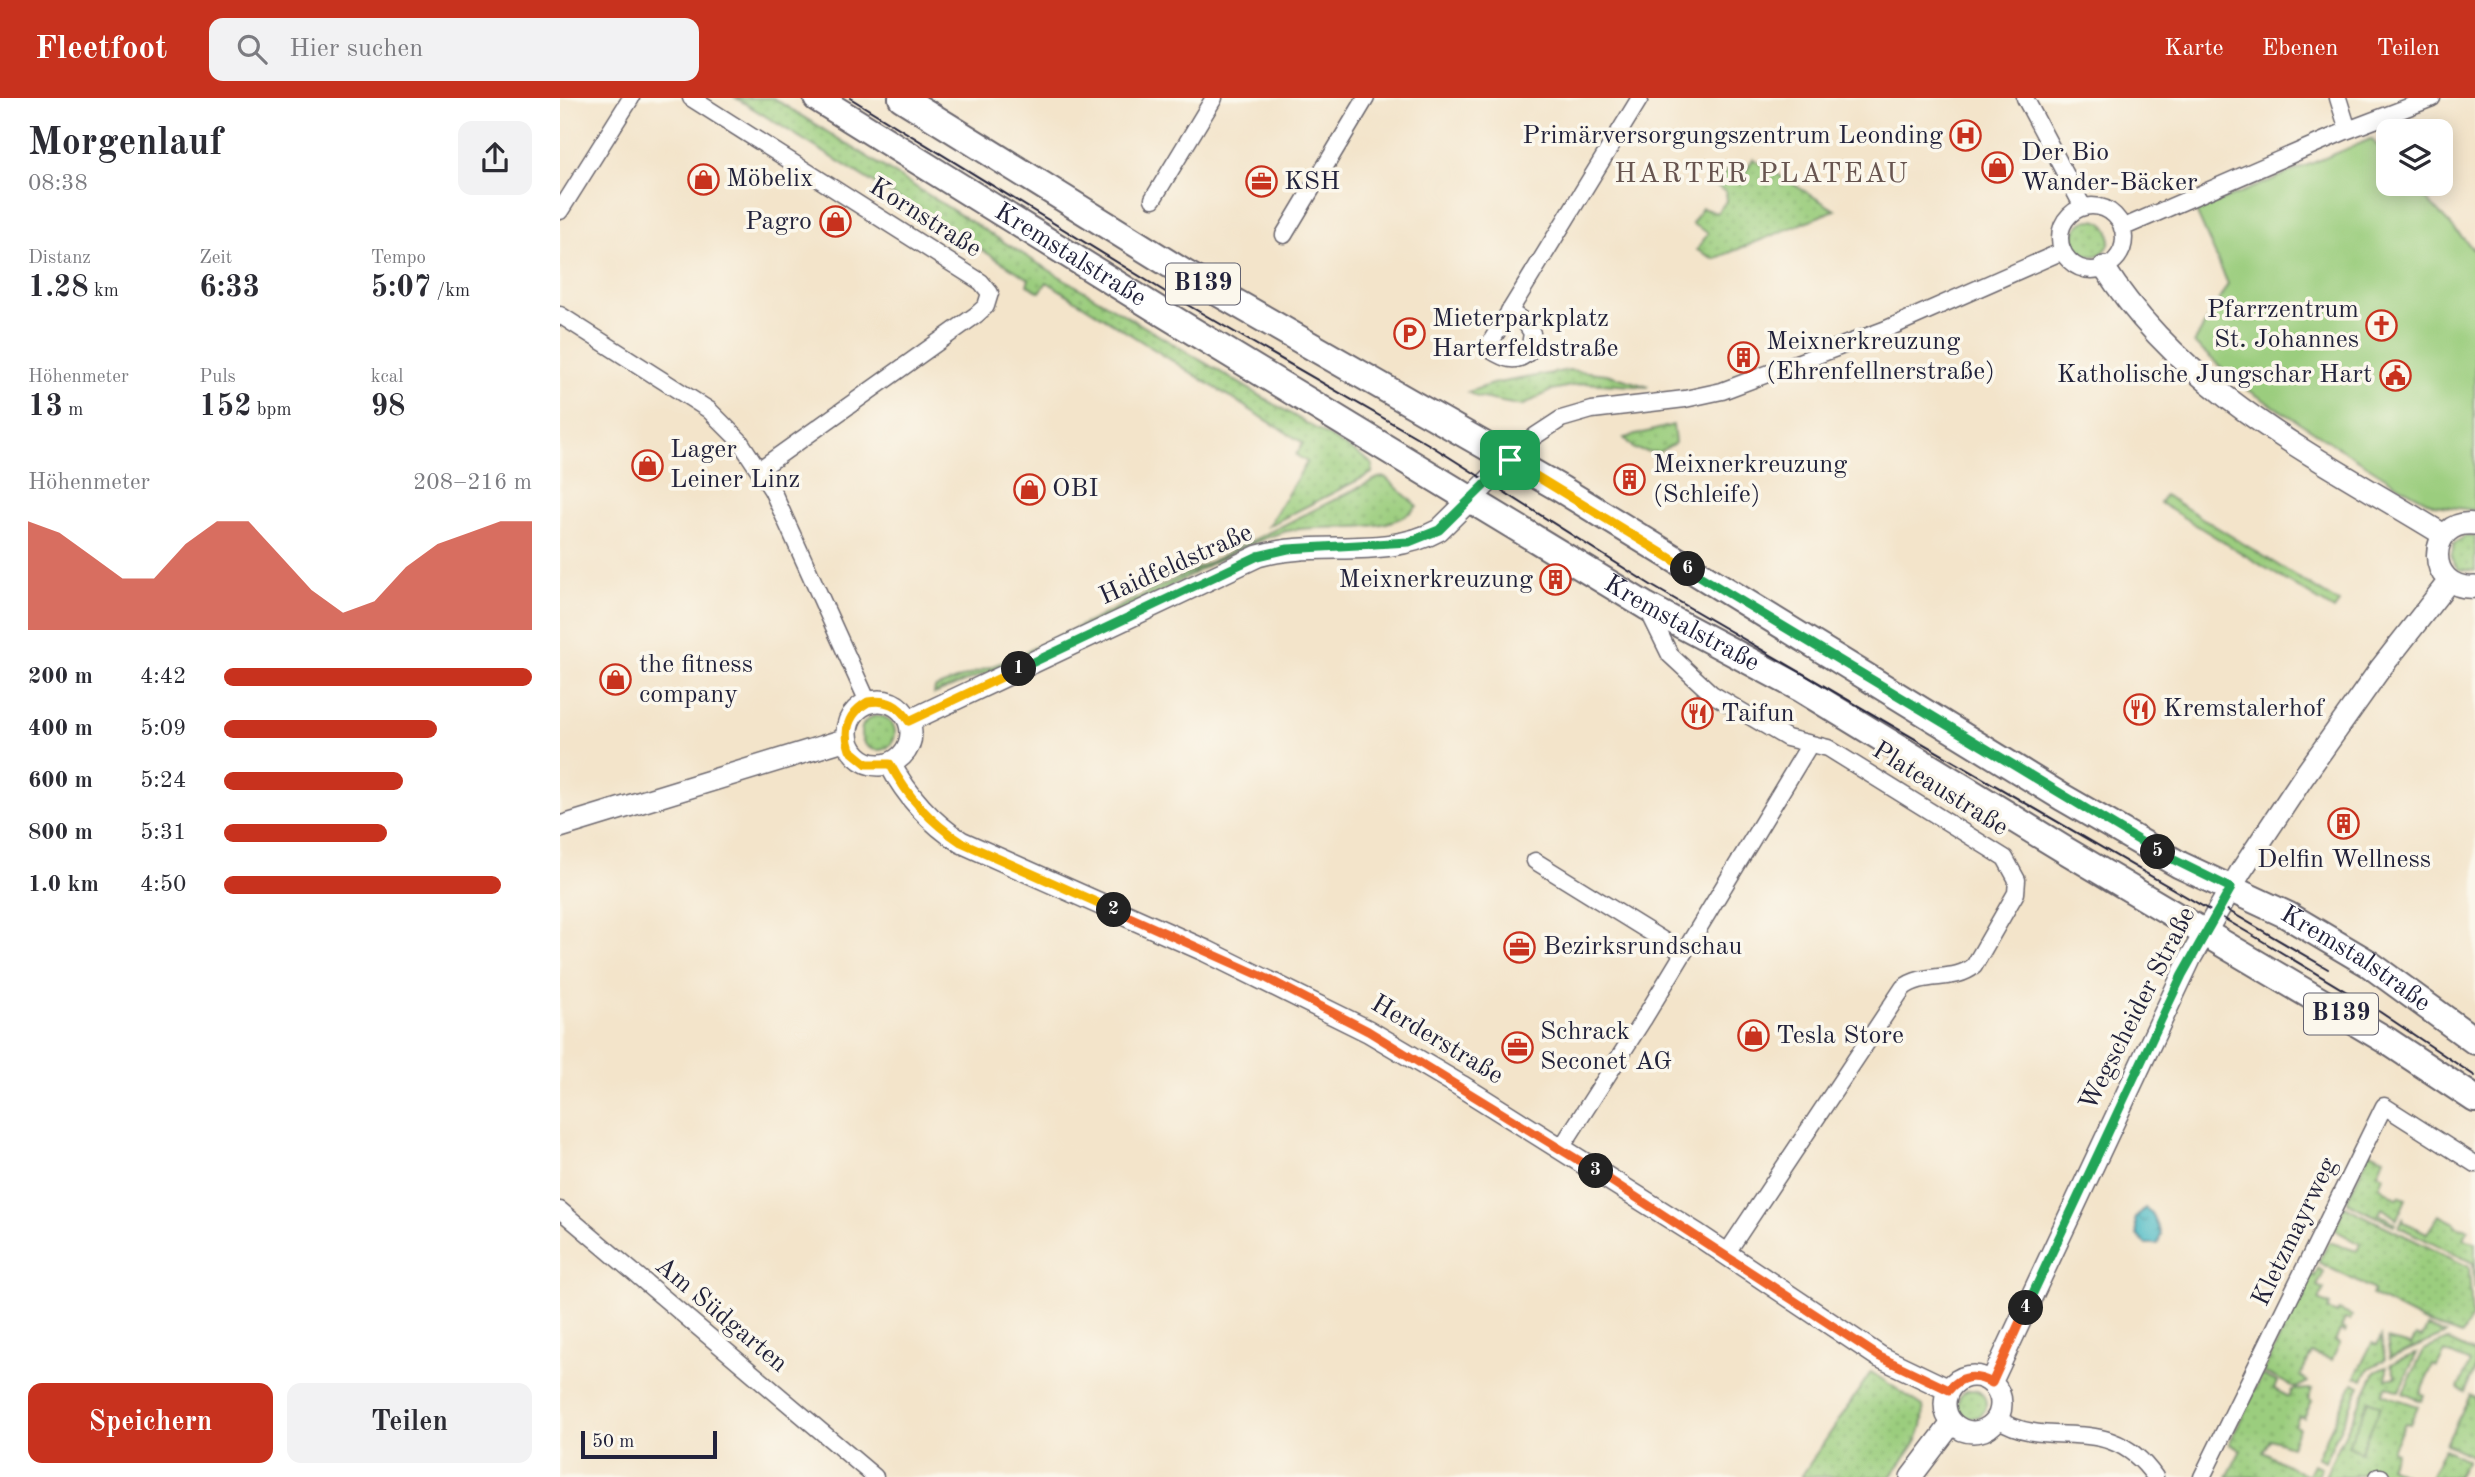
<!DOCTYPE html>
<html lang="de">
<meta charset="utf-8">
<style>
body{margin:0;font-family:"Old Standard TT",serif;background:#f2f2f3;color:#2b2b33;height:100vh;display:flex;flex-direction:column;font-size:26px;white-space:nowrap}
*{box-sizing:border-box;margin:0}
p{font-size:23px;color:#7c7c81}
.icon{flex:none;width:38px;height:38px;fill:none;stroke:currentColor;stroke-width:2;stroke-linecap:round;stroke-linejoin:round}
.map{position:relative;flex:1;overflow:hidden}
.details{display:flex;flex-direction:column;background:#fff;width:560px}
.details>*{flex:none}
.buttons{position:absolute;left:1816px;top:21px;display:grid;gap:14px}
.buttons a{display:grid;place-items:center;width:77px;height:77px;border-radius:14px;background:#fff;box-shadow:0 4px 18px #0003;font-size:35px}
.scale{position:absolute;left:21px;bottom:18px;width:136px;box-sizing:border-box;padding-left:7px;border:4px solid #22223b;border-top:0;font-size:19px;line-height:24px;white-space:nowrap;color:#22223b;-webkit-text-stroke:5px #fbf7ec;paint-order:stroke}
.pin{position:absolute;display:grid;place-items:center;width:60px;height:60px;color:#fff;margin:-30px;border-radius:14px;box-shadow:0 4px 10px #0006}
.km{position:absolute;width:35px;height:35px;margin:-18px;border-radius:50%;background:#222;color:#fff;font-size:19px;line-height:35px;text-align:center}
.round{display:grid;place-items:center;flex:none;width:74px;height:74px;border-radius:14px;background:#f2f2f3}
.headline{display:flex;align-items:center;justify-content:space-between;height:119px;padding:0 28px}
h1{font-size:38px;font-weight:800;line-height:52px}
.metrics{display:grid;grid-template-columns:repeat(3,1fr);gap:10px;height:119px;padding:7px 28px}
.metrics div{display:grid;align-content:center}
.metrics b{font-size:30px;font-weight:800}
.metrics small{font-size:19px;font-weight:400}
.metrics p{font-size:19px}
.chart{height:196px;padding:14px 28px}
.chart p{display:flex;justify-content:space-between}
.chart svg{width:100%;height:126px;margin-top:7px;fill:#c8321e;opacity:.7}
.cta{display:flex;gap:14px;margin-top:auto;padding:14px 28px}
.cta a{flex:1;height:80px;border-radius:14px;background:#c8321e;color:#fff;font-size:28px;font-weight:800;line-height:80px;text-align:center}
.cta a+a{background:#f2f2f3;color:#2b2b33}
ul{padding:0 28px;list-style:none;font-size:23px}
li{display:grid;grid-template-columns:112px 84px 1fr;align-items:center;height:52px}
li i{height:18px;border-radius:9px;background:#c8321e}
header{display:flex;align-items:center;gap:42px;box-sizing:border-box;height:98px;padding:0 35px;background:#c8321e;color:#fff}
header strong{font-size:33px}
nav{display:flex;gap:38px;margin-inline-start:auto;font-size:24px}
.search{width:490px;height:63px;background:#f2f2f3;display:flex;align-items:center;gap:18px;box-sizing:border-box;padding:0 24px;border-radius:14px;color:#7c7c81;font-size:26px}
main{display:flex;flex:1;min-height:0}
.map>svg:first-child{display:block}
.grass{fill:url(#grass-dots);stroke:#5e785c;stroke-width:2}
.green{fill:#9bcd7e;stroke:#5e785c;stroke-width:2}
.water{fill:url(#water-ripples);stroke:#376e80;stroke-width:2}
.lines{fill:none;stroke-linecap:round;stroke-linejoin:round}
.minor-casing{stroke:#6b666d;stroke-width:19}
.tertiary-casing{stroke:#6b666d;stroke-width:24}
.primary-casing{stroke:#6b666d;stroke-width:30}
.minor{stroke:#fff;stroke-width:16}
.tertiary{stroke:#fff;stroke-width:21}
.primary{stroke:#fff;stroke-width:26}
.tram{stroke:#22223b;stroke-width:2}
.split-1-casing{stroke:#fff;stroke-width:14}
.split-2-casing{stroke:#fff;stroke-width:14}
.split-3-casing{stroke:#fff;stroke-width:14}
.split-4-casing{stroke:#fff;stroke-width:14}
.split-5-casing{stroke:#fff;stroke-width:14}
.split-6-casing{stroke:#fff;stroke-width:14}
.split-7-casing{stroke:#fff;stroke-width:14}
.split-1{stroke:#22a559;stroke-width:9}
.split-2{stroke:#f5b400;stroke-width:9}
.split-3{stroke:#f0652b;stroke-width:9}
.split-4{stroke:#f0652b;stroke-width:9}
.split-5{stroke:#22a559;stroke-width:9}
.split-6{stroke:#22a559;stroke-width:9}
.split-7{stroke:#f5b400;stroke-width:9}
.labels{text-anchor:middle;dominant-baseline:central;stroke-width:7;stroke-linejoin:round;paint-order:stroke}
.shield{fill:#fbf7ec;stroke:#636270;stroke-width:2}
.shield-label{font-size:24px;font-weight:bold;fill:#22223b}
.poi-label{font-size:26px;fill:#22223b;stroke:#fbf7ec;text-anchor:start}
.street-label{font-size:26px;fill:#22223b;stroke:#fbf7ec}
.neighbourhood-label{font-size:28px;letter-spacing:2px;fill:#685550;stroke:#fbf7ec}
</style>
<header>
<strong>Fleetfoot</strong>
<div class="search"><svg class="icon" aria-label="search" viewBox="0 0 24 24"><circle cx="10" cy="10" r="6"/><path d="M15 15l6 6"/></svg>Hier suchen</div>
<nav><a>Karte</a><a>Ebenen</a><a>Teilen</a></nav>
</header>
<main>
<section class="details">
<div class="headline"><div><h1>Morgenlauf</h1><p>08:38</p></div><a class="round"><svg class="icon" aria-label="share" viewBox="0 0 24 24"><path d="M12 15V3M7 8l5-5 5 5M5 13v7h14v-7"/></svg></a></div>
<div class="metrics">
<div><p>Distanz</p><b>1.28<small> km</small></b></div>
<div><p>Zeit</p><b>6:33</b></div>
<div><p>Tempo</p><b>5:07<small> /km</small></b></div>
</div>
<div class="metrics">
<div><p>Höhenmeter</p><b>13<small> m</small></b></div>
<div><p>Puls</p><b>152<small> bpm</small></b></div>
<div><p>kcal</p><b>98</b></div>
</div>
<div class="chart"><p><span>Höhenmeter</span>208–216 m</p>
<svg viewBox="0 0 160 44" preserveAspectRatio="none"><path d="M0 44V6L10 10L20 18L30 26L40 26L50 14L60 6L70 6L80 18L90 30L100 38L110 34L120 22L130 14L140 10L150 6L160 6V44z"/></svg>
</div>
<ul>
<li><b>200 m</b>4:42<i style="width:100%"></i></li>
<li><b>400 m</b>5:09<i style="width:69%"></i></li>
<li><b>600 m</b>5:24<i style="width:58%"></i></li>
<li><b>800 m</b>5:31<i style="width:53%"></i></li>
<li><b>1.0 km</b>4:50<i style="width:90%"></i></li>
</ul>
<div class="cta"><a>Speichern</a><a>Teilen</a></div>
</section>
<div class="map">
<svg width="1915" height="1379" viewBox="0 0 1915 1379">
<defs>
<pattern id="grass-dots" width="8" height="8" patternUnits="userSpaceOnUse" patternTransform="scale(1.75)"><rect width="8" height="8" fill="#9bcd7e"/><path d="M2 2h.1M6 6h.1" fill="none" stroke="#85b06e" stroke-width="1.8" stroke-linecap="round"/></pattern>
<pattern id="water-ripples" width="26" height="14" patternUnits="userSpaceOnUse" patternTransform="scale(1.75)"><rect width="26" height="14" fill="#4cbac4"/><path d="M2 4q2-2 4 0t4 0M15 11q2-2 4 0t4 0" fill="none" stroke="#3f97a0"/></pattern>
</defs>
<rect width="100%" height="100%" fill="#fbf7ec"/>
<filter id="ink" filterUnits="userSpaceOnUse"><feTurbulence type="fractalNoise" baseFrequency=".0143" numOctaves="2"/><feDisplacementMap in="SourceGraphic" scale="14" xChannelSelector="R" yChannelSelector="G"/><feConvolveMatrix kernelMatrix="1 2 1 2 8 2 1 2 1" color-interpolation-filters="sRGB"/></filter>
<filter id="wash" filterUnits="userSpaceOnUse"><feTurbulence type="fractalNoise" baseFrequency=".00686" numOctaves="4" result="noise"/><feDisplacementMap in="SourceGraphic" scale="28" xChannelSelector="R" yChannelSelector="G"/><feGaussianBlur stdDeviation="1.57" result="paint"/><feColorMatrix in="noise" values="0 0 0 0 0 0 0 0 0 0 0 0 0 0 0 0 0 1.4 0 .05"/><feComposite in="paint" operator="in"/></filter>
<g filter="url(#wash)">
<rect width="100%" height="100%" fill="#f3e4ca"/>
<path class="grass" d="M176,0H213L479,166L805,360L813,367L812,375L708,428L747,364L736,357L743,345L487,184L480,194L467,187L469,181Z
M1193,61L1275,112L1154,161L1137,152L1148,135L1132,126L1142,110L1157,115L1167,102L1166,94L1157,88L1168,70L1183,78Z
M1514 140a18 18 0 1 1 36 0a18 18 0 1 1-36 0Z
M1009,272L1047,276L1089,289L1025,285L992,292L962,308L917,299L908,294L932,286Z
M1113,327L1115,345L1097,355L1074,351L1064,340Z
M825,379L857,408C827,441 762,422 720,435C671,451 624,482 578,506C511,540 443,569 374,596L375,590L448,562L537,520L818,380Z
M1905,438L1915,439V473L1898,471L1891,460L1894,446Z
M301 635a17 17 0 1 1 34 0a17 17 0 1 1-34 0Z
M1810,1054L1824,1060L1818,1075L1823,1078L1819,1088L1838,1101L1839,1098L1846,1101L1837,1121L1822,1110L1819,1116L1836,1125L1834,1127L1788,1105V1100Z
M1784,1108L1909,1169L1912,1219L1902,1237L1869,1226L1812,1197L1814,1192L1758,1164L1769,1144L1797,1153L1800,1146L1775,1132Z
M1879,1117L1895,1125V1128L1908,1131L1904,1141L1915,1144V1191L1913,1165L1839,1129L1843,1120L1844,1124L1867,1135Z
M1758,1170L1764,1174L1757,1188L1764,1191L1759,1202L1770,1207L1768,1212L1777,1216L1779,1212L1792,1218L1790,1222L1785,1221L1781,1230L1786,1232L1785,1235L1780,1233L1775,1243L1780,1245L1772,1262L1752,1255L1740,1278L1748,1284L1736,1290L1703,1274L1751,1176L1755,1178Z
M1867,1229L1886,1236L1830,1260L1827,1241L1851,1247L1856,1238L1862,1240Z
M1821,1239L1825,1262L1809,1270L1803,1282L1795,1279L1812,1245L1817,1247Z
M1887,1242L1915,1255V1271L1905,1294L1898,1290L1910,1265L1885,1254L1877,1269L1873,1267L1860,1295L1864,1297L1861,1303L1843,1295L1864,1252Z
M1857,1255L1839,1293L1827,1288L1822,1296L1858,1308L1850,1326L1845,1325L1832,1352L1836,1354L1829,1369L1849,1379H1831L1815,1372L1791,1379H1764L1815,1274L1827,1268V1281L1836,1279L1831,1266Z
M1311,1274L1363,1308C1367,1338 1347,1356 1330,1379H1241Z
M1702,1277L1717,1284L1714,1291L1729,1299L1732,1292L1752,1291L1748,1301L1752,1303L1744,1320L1739,1318L1735,1328L1739,1330L1731,1348L1710,1341L1703,1354L1747,1378L1753,1366L1761,1369L1756,1379H1667L1681,1352L1669,1346Z
M1793,1285L1800,1288L1765,1363L1757,1359Z
M1398 1306a14 14 0 1 1 28 0a14 14 0 1 1-28 0Z
M1910,1297L1915,1300V1360L1886,1346Z
M1884,1351L1907,1362L1897,1379H1870Z"/>
<path class="green" d="M1811,41L1829,60V86H1852L1915,153L1914,412L1874,407L1841,389L1682,288L1634,245L1668,186L1636,113Z
M1605,397L1779,505L1774,512L1600,405Z
M1809,1302L1821,1308L1800,1354L1788,1348Z"/>
<path class="water" d="M1585,1110L1592,1115L1601,1136L1598,1146H1585L1577,1137L1575,1120Z"/>
</g>
<g filter="url(#ink)">
<g class="lines">
<defs>
<path id="minor" d="M131,0L421,184L430,195L426,208L416,217L200,371
M1465,0L1523,109
M1778,0L1788,32
M593,101L654,0
M1500 140a32 32 0 1 1 64 0a32 32 0 1 1-64 0Z
M0,113L71,0
M1562,130L1788,32L1872,0
M724,137L806,0
M949,213L965,224L972,235L969,254C954,268 942,259 927,250C978,167 1029,83 1080,0
M0,217L149,312L179,342L212,392L308,604
M950,362L975,338L1001,321L1032,312L1125,301L1162,293L1324,232L1503,153
M1086,508L1110,557L1152,596L1227,640L1268,650L1445,760L1457,782L1456,795L1414,868C1393,885 1364,873 1343,890L1166,1156
M975,763L1122,854
M1001,1050L1083,922L1250,646
M0,1112L315,1379
M1438,1321C1491,1355 1548,1311 1595,1379
M1642,1379L1824,1008L1915,1066
M1818,1379H1821"/>
<path id="tertiary" d="M1544,169C1624,296 1761,361 1884,437
M1915,426C1866,420 1864,493 1915,489
M287 635a32 32 0 1 1 64 0a32 32 0 1 1-64 0Z
M349,623L698,458C756,441 825,462 879,432L950,362
M330,666C347,698 370,724 401,744L646,853L808,933L901,988L1138,1137L1320,1259L1389,1292
M0,729L287,641
M1385 1306a28 28 0 1 1 56 0a28 28 0 1 1-56 0Z
M1431,1285L1631,859L1681,773L1742,681L1820,571L1889,483
M1351,1379L1392,1325"/>
<g id="primary">
<path id="s1" d="M257,0L603,215L1086,508L1240,590L1505,752L1829,944L1915,1001"/>
<path id="s2" d="M342,0L624,175L1001,391L1502,699L1620,767L1727,817L1808,865L1915,943"/>
</g>
</defs>
<use href="#minor" class="minor-casing"/>
<use href="#tertiary" class="tertiary-casing"/>
<use href="#primary" class="primary-casing"/>
<use href="#minor" class="minor"/>
<use href="#tertiary" class="tertiary"/>
<use href="#primary" class="primary"/>
<path class="tram" d="M290,0L612,198L870,347L1094,489L1699,841L1820,914L1915,978
M1657,806L1768,871"/>
</g>
</g>
<g class="lines" filter="url(#ink)">
<defs>
<path id="split-1" d="M459,571L698,458L728,451L849,444L879,432L950,362"/>
<path id="split-2" d="M459,571L349,623C339,607 327,601 308,604C289,615 283,631 290,652L307,666H330C347,698 370,724 401,744L554,812"/>
<path id="split-3" d="M554,812L708,881L808,933L1036,1073"/>
<path id="split-4" d="M1036,1073L1320,1259L1389,1292C1401,1277 1415,1276 1432,1285L1466,1210"/>
<path id="split-5" d="M1466,1210L1622,877L1671,790L1598,754"/>
<path id="split-6" d="M1128,471L1598,754"/>
<path id="split-7" d="M950,362L1128,471"/>
</defs>
<use href="#split-1" class="split-1-casing"/>
<use href="#split-2" class="split-2-casing"/>
<use href="#split-3" class="split-3-casing"/>
<use href="#split-4" class="split-4-casing"/>
<use href="#split-5" class="split-5-casing"/>
<use href="#split-6" class="split-6-casing"/>
<use href="#split-7" class="split-7-casing"/>
<use href="#split-1" class="split-1"/>
<use href="#split-2" class="split-2"/>
<use href="#split-3" class="split-3"/>
<use href="#split-4" class="split-4"/>
<use href="#split-5" class="split-5"/>
<use href="#split-6" class="split-6"/>
<use href="#split-7" class="split-7"/>
</g>
<defs>
<symbol id="hospital-ring" viewBox="-11 -11 22 22"><circle r="9.5" fill="#fbf7ec" stroke="#c8321e" stroke-width="1.5"/><path d="M-5-5h3v3.5h4V-5h3V5h-3V1.5h-4V5h-3Z" fill="#c8321e"/></symbol>
<symbol id="shop-ring" viewBox="-11 -11 22 22"><circle r="9.5" fill="#fbf7ec" stroke="#c8321e" stroke-width="1.5"/><path d="M-5-2.5h2.3a2.7 3.5 0 0 1 5.4 0H5L5.5 6h-11ZM-1.5-2.5h3a1.5 2.3 0 0 0-3 0Z" fill="#c8321e"/></symbol>
<symbol id="office-ring" viewBox="-11 -11 22 22"><circle r="9.5" fill="#fbf7ec" stroke="#c8321e" stroke-width="1.5"/><path d="M-6-3h4V-5.5h4V-3h4V5H-6ZM-1-4.5V-3h2v-1.5ZM-6 0V1H6V0Z" fill="#c8321e"/></symbol>
<symbol id="church-ring" viewBox="-11 -11 22 22"><circle r="9.5" fill="#fbf7ec" stroke="#c8321e" stroke-width="1.5"/><path d="M-1.2-6h2.4v3.5h3.3v2.4h-3.3V6h-2.4V-.1h-3.3v-2.4h3.3Z" fill="#c8321e"/></symbol>
<symbol id="parking-ring" viewBox="-11 -11 22 22"><circle r="9.5" fill="#fbf7ec" stroke="#c8321e" stroke-width="1.5"/><path d="M-3.5-5.5H1a3.5 3.5 0 0 1 0 7H-1V5.5H-3.5ZM-1-3.4V-.6H.8a1.4 1.4 0 0 0 0-2.8Z" fill="#c8321e"/></symbol>
<symbol id="building-ring" viewBox="-11 -11 22 22"><circle r="9.5" fill="#fbf7ec" stroke="#c8321e" stroke-width="1.5"/><path d="M-4-6H4V6H1V3H-1V6H-4ZM-2.5-4.3h1.7v1.8h-1.7ZM.8-4.3h1.7v1.8H.8ZM-2.5-1h1.7V.8h-1.7ZM.8-1h1.7V.8H.8Z" fill="#c8321e"/></symbol>
<symbol id="civic-ring" viewBox="-11 -11 22 22"><circle r="9.5" fill="#fbf7ec" stroke="#c8321e" stroke-width="1.5"/><path d="M-.6-6.5H3V-4.5H.6V-3L4-1V1h2V6H-6V1h2V-1L-.6-3ZM-1.2 2.5V6h2.4V2.5Z" fill="#c8321e"/></symbol>
<symbol id="restaurant-ring" viewBox="-11 -11 22 22"><circle r="9.5" fill="#fbf7ec" stroke="#c8321e" stroke-width="1.5"/><path d="M-5-6h1v4h1v-4h1v4h1v-4h1v5L-1.5 .5V6h-2V.5L-5-1ZM5-6V6H3V1.5H1.5Q1.5-4 5-6Z" fill="#c8321e"/></symbol>
</defs>
<g fill-rule="evenodd">
<use href="#hospital-ring" x="1388" y="20" width="35" height="35"/>
<use href="#shop-ring" x="1420" y="52" width="35" height="35"/>
<use href="#shop-ring" x="126" y="64" width="35" height="35"/>
<use href="#office-ring" x="684" y="66" width="35" height="35"/>
<use href="#shop-ring" x="258" y="106" width="35" height="35"/>
<use href="#church-ring" x="1804" y="210" width="35" height="35"/>
<use href="#parking-ring" x="832" y="218" width="35" height="35"/>
<use href="#building-ring" x="1166" y="242" width="35" height="35"/>
<use href="#civic-ring" x="1818" y="260" width="35" height="35"/>
<use href="#shop-ring" x="70" y="350" width="35" height="35"/>
<use href="#building-ring" x="1052" y="364" width="35" height="35"/>
<use href="#shop-ring" x="452" y="374" width="35" height="35"/>
<use href="#building-ring" x="978" y="464" width="35" height="35"/>
<use href="#shop-ring" x="38" y="564" width="35" height="35"/>
<use href="#restaurant-ring" x="1562" y="594" width="35" height="35"/>
<use href="#restaurant-ring" x="1120" y="598" width="35" height="35"/>
<use href="#building-ring" x="1766" y="708" width="35" height="35"/>
<use href="#office-ring" x="942" y="832" width="35" height="35"/>
<use href="#shop-ring" x="1176" y="920" width="35" height="35"/>
<use href="#office-ring" x="940" y="932" width="35" height="35"/>
</g>
<g class="labels">
<g class="shield">
<rect x="606" y="165.5" width="74" height="41" rx="5"/>
<rect x="1744" y="895.5" width="74" height="41" rx="5"/>
</g>
<g class="shield-label">
<text x="643" y="186">B139</text>
<text x="1781" y="916">B139</text>
</g>
<g class="poi-label">
<text x="1383" y="38" text-anchor="end">Primärversorgungszentrum Leonding</text>
<text x="1461" y="55">Der Bio<tspan x="1461" dy="30">Wander-Bäcker</tspan></text>
<text x="166" y="81">Möbelix</text>
<text x="724" y="84">KSH</text>
<text x="252" y="124" text-anchor="end">Pagro</text>
<text x="1799" y="212" text-anchor="end">Pfarrzentrum<tspan x="1799" dy="30">St. Johannes</tspan></text>
<text x="872" y="221">Mieterparkplatz<tspan x="872" dy="30">Harterfeldstraße</tspan></text>
<text x="1206" y="244">Meixnerkreuzung<tspan x="1206" dy="30">(Ehrenfellnerstraße)</tspan></text>
<text x="1812" y="277" text-anchor="end">Katholische Jungschar Hart</text>
<text x="110" y="352">Lager<tspan x="110" dy="30">Leiner Linz</tspan></text>
<text x="1093" y="367">Meixnerkreuzung<tspan x="1093" dy="30">(Schleife)</tspan></text>
<text x="492" y="391">OBI</text>
<text x="973" y="482" text-anchor="end">Meixnerkreuzung</text>
<text x="79" y="567">the fitness<tspan x="79" dy="30">company</tspan></text>
<text x="1603" y="611">Kremstalerhof</text>
<text x="1161" y="616">Taifun</text>
<text x="1784" y="762" text-anchor="middle">Delfin Wellness</text>
<text x="983" y="849">Bezirksrundschau</text>
<text x="980" y="934">Schrack<tspan x="980" dy="30">Seconet AG</tspan></text>
<text x="1216" y="938">Tesla Store</text>
</g>
<g class="street-label">
<text transform="translate(365 120) rotate(32)">Kornstraße</text>
<text stroke="none"><textPath href="#s1" startOffset="298">Kremstalstraße</textPath></text>
<text transform="translate(616 467) rotate(-24)">Haidfeldstraße</text>
<text stroke="none"><textPath href="#s1" startOffset="1012">Kremstalstraße</textPath></text>
<text transform="translate(1380 691) rotate(32)">Plateaustraße</text>
<text stroke="none"><textPath href="#s2" startOffset="1690">Kremstalstraße</textPath></text>
<text transform="translate(1578 911) rotate(-63)">Wegscheider Straße</text>
<text transform="translate(877 942) rotate(31)">Herderstraße</text>
<text transform="translate(1735 1134) rotate(-64)">Kletzmayrweg</text>
<text transform="translate(161 1217) rotate(40)">Am Südgarten</text>
</g>
<g class="neighbourhood-label">
<text x="1202" y="77">HARTER PLATEAU</text>
</g>
</g>
</svg>
<div class="buttons">
<a><svg class="icon" aria-label="layers" viewBox="0 0 24 24"><path d="M12 4l9 5-9 5-9-5zM3 14l9 5 9-5"/></svg></a>
</div>
<div class="scale">50 m</div>
<div class="pin" style="left:950px;top:362px;background:#1e9e55"><svg class="icon" aria-label="arrive" viewBox="0 0 24 24"><path d="M6 21V4h12l-3 4 3 4H6"/></svg></div>
<b class="km" style="left:459px;top:571px">1</b>
<b class="km" style="left:554px;top:812px">2</b>
<b class="km" style="left:1036px;top:1073px">3</b>
<b class="km" style="left:1466px;top:1210px">4</b>
<b class="km" style="left:1598px;top:754px">5</b>
<b class="km" style="left:1128px;top:471px">6</b>
</div>
</main>
